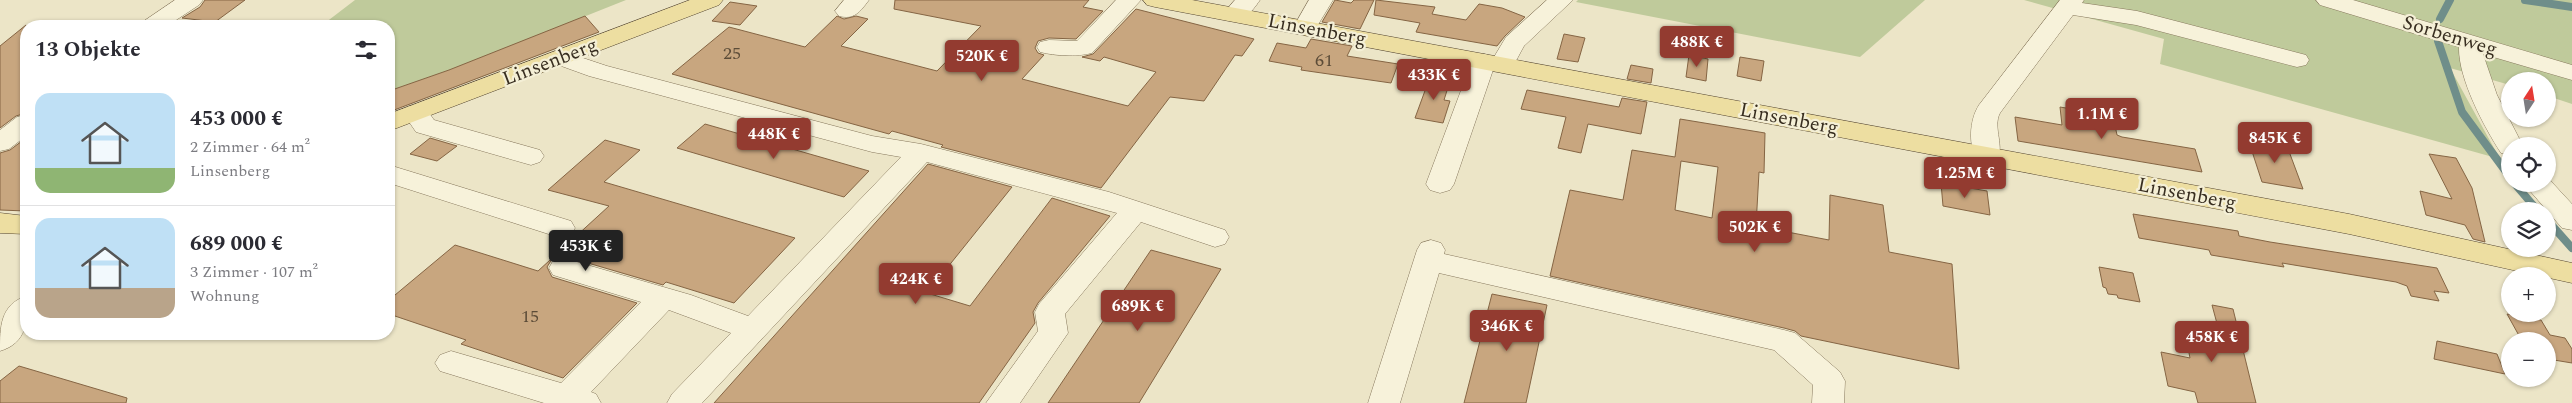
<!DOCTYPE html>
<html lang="de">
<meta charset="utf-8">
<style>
body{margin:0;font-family:Spectral,serif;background:#f2f2f3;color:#2b2b33;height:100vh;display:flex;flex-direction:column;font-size:19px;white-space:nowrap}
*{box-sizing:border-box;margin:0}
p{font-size:16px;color:#7c7c81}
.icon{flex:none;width:28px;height:28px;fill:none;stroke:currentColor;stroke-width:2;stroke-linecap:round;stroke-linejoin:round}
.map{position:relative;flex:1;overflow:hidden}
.panel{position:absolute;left:20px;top:20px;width:375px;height:320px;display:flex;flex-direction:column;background:#fff;border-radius:20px;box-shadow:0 1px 4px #0004}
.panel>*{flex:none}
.needle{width:32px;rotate:12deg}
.buttons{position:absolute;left:2501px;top:72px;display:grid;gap:10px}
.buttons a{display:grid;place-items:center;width:55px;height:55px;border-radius:50%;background:#fff;box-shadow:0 1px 4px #0004;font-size:25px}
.price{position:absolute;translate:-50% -42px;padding:0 11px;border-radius:5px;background:#933b30;color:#fff;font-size:16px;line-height:32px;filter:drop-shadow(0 1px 2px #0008)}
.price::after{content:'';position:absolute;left:50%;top:30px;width:15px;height:11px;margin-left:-8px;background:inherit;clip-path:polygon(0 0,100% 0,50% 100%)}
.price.selected{background:#222;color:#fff}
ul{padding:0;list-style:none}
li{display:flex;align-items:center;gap:15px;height:125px;padding:0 15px}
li+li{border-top:1px solid #e1e1e2}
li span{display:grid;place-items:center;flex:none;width:140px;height:100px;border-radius:15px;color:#555}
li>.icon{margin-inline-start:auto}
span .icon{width:60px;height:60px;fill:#fffc;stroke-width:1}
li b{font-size:21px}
h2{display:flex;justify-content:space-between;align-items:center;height:60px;padding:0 15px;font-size:21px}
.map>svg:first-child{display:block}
.green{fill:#bfca9b}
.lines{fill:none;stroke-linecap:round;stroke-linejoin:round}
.stream{stroke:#6f8e8a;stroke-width:8}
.building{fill:#c8a67f;stroke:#856544;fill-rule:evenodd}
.minor-casing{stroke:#87785d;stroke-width:1}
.major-casing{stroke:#554631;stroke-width:1}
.minor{fill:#f7f2da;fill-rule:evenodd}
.major{fill:#eddea1;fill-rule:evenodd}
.labels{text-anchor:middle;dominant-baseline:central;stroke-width:4.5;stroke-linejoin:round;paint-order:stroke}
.number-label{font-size:18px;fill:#5c4c38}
.street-label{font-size:20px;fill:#382e20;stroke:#f4efd6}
</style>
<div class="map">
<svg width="2572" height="403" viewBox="0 0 2572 403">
<rect width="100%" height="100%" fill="#ece5c7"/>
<!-- green -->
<g class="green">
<path d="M355 0H626L453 69 389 91V26H321Z"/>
<path d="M1578 0H1925L1860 57 1576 2Z"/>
<path d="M2024 0H2572V104L2548 96V81H2510V85L2450 68 2500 159 2160 64 2164 39Z"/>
</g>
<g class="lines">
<!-- stream -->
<g class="stream">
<path d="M2525 0 2572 7"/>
<path d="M2440 19 2450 0"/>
<path d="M2438 41 2462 112 2510 177"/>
<path d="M2515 184 2538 211"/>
<path d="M2548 221 2572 248"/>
</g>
</g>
<!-- building -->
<g class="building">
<path d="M205 0H245L215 22 182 18 200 7Z"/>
<path d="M895 0H1089L1083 7 1103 11 1076 39 1049 38 1038 41 1035 48 1038 53 1044 55 1022 79 1128 106 1156 72 1104 57 1100 61 1082 57 1093 54 1136 9 1254 39 1242 56 1235 55 1204 101 1170 97 1101 188 941 147 943 145 892 131 889 134 672 74 729 27 805 47 837 16 844 19 856 16 868 19 841 46 937 71 981 26 894 9Z"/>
<path d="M1335 0 1351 3 1354 0H1374L1360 29 1322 22Z"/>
<path d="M1376 0 1435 7 1432 14 1466 20 1479 4 1502 8 1525 17 1505 36 1497 46 1416 32 1420 23 1374 15Z"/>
<path d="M730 2 757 6 740 25 712 21Z"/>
<path d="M585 16 599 32 389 112V91L449 70Z"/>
<path d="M26 25V113L16 116 0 128V46Z"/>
<path d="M1564 34 1585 38 1578 62 1557 59Z"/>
<path d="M1311 39 1352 46 1347 56 1398 64 1391 83 1301 70 1302 67 1269 61 1277 43 1306 48Z"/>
<path d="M1689 55 1708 59 1706 81 1686 77Z"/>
<path d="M1740 57 1764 61 1761 81 1737 76Z"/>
<path d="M1631 65 1653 69 1651 83 1627 79Z"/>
<path d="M1430 77 1450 81 1444 100 1450 101 1443 123 1415 118Z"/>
<path d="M1527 90 1619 107 1622 98 1647 102 1641 134 1588 124 1581 153 1558 148 1566 117 1521 109Z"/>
<path d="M2060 107 2113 116 2117 135 2122 137 2195 149 2202 172 2018 141 2015 117 2062 125Z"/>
<path d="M1680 119 1765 133 1764 173 1759 172 1756 226 1829 240 1830 195 1883 205 1889 252 1952 264 1959 369 1801 336 1795 331 1784 328 1550 276 1570 190 1623 200 1632 150 1675 157ZM1681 161 1718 167 1712 218 1675 210Z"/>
<path d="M705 124 869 171 844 197 677 148Z"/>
<path d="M26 138V211L0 210V153L10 150Z"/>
<path d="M430 138 457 146 437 161 410 154Z"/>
<path d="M2248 139 2287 146 2303 189 2262 182Z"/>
<path d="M605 140 640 150 604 182 795 238 734 303 666 282 663 285 564 256 552 259 547 267 552 277 637 303 563 378 461 344 466 340 389 314V300L455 245 538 271 609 206 548 190Z"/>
<path d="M2429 154 2456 158 2472 188 2485 242 2473 239 2465 225 2426 215 2420 191 2452 199Z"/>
<path d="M928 164 1012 187 927 293 970 306 1052 198 1110 216 1038 303 1033 312 1035 323 979 403H714Z"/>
<path d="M1941 183 1987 191 1990 215 1943 206Z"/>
<path d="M2133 214 2238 231 2239 236 2270 242 2437 268 2449 293 2434 291 2439 301 2411 296 2407 286 2396 282 2282 263 2284 267 2211 255 2209 250 2139 238Z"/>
<path d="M1151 250 1221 269 1139 403H1048Z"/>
<path d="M2099 267 2133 273 2140 302 2118 298 2117 295 2108 294 2106 288 2103 287Z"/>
<path d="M1492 294 1547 305 1526 403H1464Z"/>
<path d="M2212 305 2233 309 2256 403H2198L2195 392 2168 386 2161 352 2190 358 2183 323 2219 331Z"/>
<path d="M2507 314 2541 320 2550 335 2565 338 2572 349V363L2548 359V341H2522Z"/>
<path d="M2437 341 2497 354 2505 374 2434 359Z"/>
<path d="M19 366 127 398 126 403H0V381Z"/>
</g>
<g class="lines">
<defs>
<g id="minor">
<path d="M175 0H203L199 5 167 26H140L144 21Z"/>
<path d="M844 0H869C860 12 854 20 839 16L835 11Z"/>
<path d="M1116 0H1141L1092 53C1076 57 1056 56 1040 52L1037 47 1040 42 1049 40 1077 41Z"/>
<path d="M1235 0H1260C1251 13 1242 24 1226 20L1222 15Z"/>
<path d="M1309 0H1333L1313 33 1305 35 1297 33 1293 28Z"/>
<path d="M1547 0H1573L1524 46 1511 70 1502 72 1493 70 1454 184 1450 190 1440 193 1430 190 1426 184 1472 61 1475 56 1484 54 1494 57 1506 37Z"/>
<path d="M2060 0H2084L2082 3 2137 11 2306 55 2309 60 2306 65 2297 67 2136 25 2073 15 2000 113C1992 128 2006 147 1996 162L1987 165 1978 162C1968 147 1969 120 1979 105Z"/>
<path d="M2316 0H2353L2572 65V80L2483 54 2497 95 2523 146H2510V155L2501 153C2484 127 2458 78 2459 47L2320 5Z"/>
<path d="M562 51 607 66 872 136 921 144 1109 192 1225 230 1229 237 1225 244 1215 247 1141 222 1065 314 1068 333 1020 403H986L1038 331 1035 312 1039 304 1117 213 927 162 702 403H667L672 394 731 333 669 310 591 392 596 394 601 403H544L440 371 435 363 440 355 451 351 561 383 641 302 553 275 549 268 553 261 563 258 691 295 748 316 901 157 872 152 589 76 553 63 550 58 553 53Z"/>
<path d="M416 105 425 107 434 120 540 150 544 156 540 162 531 165 416 132 403 113 407 107Z"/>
<path d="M26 115V136L9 149 0 151V130L17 117Z"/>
<path d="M389 165 571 221 575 228 571 235 561 238 389 183Z"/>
<path d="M2548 178 2572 204V230L2562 228 2524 184H2548Z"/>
<path d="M1431 240 1441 243 1445 250 1444 254 1784 330 1795 333 1840 372 1845 381 1844 403H1812L1813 385 1774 350 1439 273 1400 403H1368L1417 250 1421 243Z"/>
<path d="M26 296C28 321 27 343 0 351 0 327 0 305 26 296Z"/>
</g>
<g id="major">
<path d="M690 0H723L719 5 389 131V114Z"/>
<path d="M1143 0H1192L2349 214 2572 263V283L2349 234 1155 7 1147 5Z"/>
<path d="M0 213 26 216V234L0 233Z"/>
</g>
</defs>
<!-- minor casing -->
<use href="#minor" class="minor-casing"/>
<!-- major casing -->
<use href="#major" class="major-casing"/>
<!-- minor -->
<use href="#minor" class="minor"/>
<!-- major -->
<use href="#major" class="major"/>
</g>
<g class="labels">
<!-- number labels -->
<g class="number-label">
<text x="732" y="53">25</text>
<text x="1324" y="60">61</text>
<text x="530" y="316">15</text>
</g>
<!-- street labels -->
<g class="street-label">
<text transform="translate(1317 30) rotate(11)">Linsenberg</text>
<text transform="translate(2450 36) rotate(17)">Sorbenweg</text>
<text transform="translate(550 62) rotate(-21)">Linsenberg</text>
<text transform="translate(1789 119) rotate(11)">Linsenberg</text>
<text transform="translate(2187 194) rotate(11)">Linsenberg</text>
</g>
</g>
</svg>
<div class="buttons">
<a><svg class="needle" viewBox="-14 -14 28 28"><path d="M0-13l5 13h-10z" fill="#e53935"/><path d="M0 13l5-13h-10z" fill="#7c7c81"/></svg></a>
<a><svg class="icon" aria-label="locate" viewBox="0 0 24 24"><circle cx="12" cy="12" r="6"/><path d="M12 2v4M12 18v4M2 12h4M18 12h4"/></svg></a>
<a><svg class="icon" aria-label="layers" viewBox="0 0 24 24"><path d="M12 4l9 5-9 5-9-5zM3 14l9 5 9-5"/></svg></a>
<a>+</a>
<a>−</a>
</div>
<b class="price" style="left:1697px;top:68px">488K €</b>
<b class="price" style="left:982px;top:82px">520K €</b>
<b class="price" style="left:1434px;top:101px">433K €</b>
<b class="price" style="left:2102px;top:140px">1.1M €</b>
<b class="price" style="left:774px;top:160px">448K €</b>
<b class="price" style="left:2275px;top:164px">845K €</b>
<b class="price" style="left:1965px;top:199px">1.25M €</b>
<b class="price" style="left:1755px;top:253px">502K €</b>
<b class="price selected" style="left:586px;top:272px">453K €</b>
<b class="price" style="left:916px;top:305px">424K €</b>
<b class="price" style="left:1138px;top:332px">689K €</b>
<b class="price" style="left:1507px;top:352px">346K €</b>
<b class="price" style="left:2212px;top:363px">458K €</b>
<section class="panel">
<h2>13 Objekte<svg class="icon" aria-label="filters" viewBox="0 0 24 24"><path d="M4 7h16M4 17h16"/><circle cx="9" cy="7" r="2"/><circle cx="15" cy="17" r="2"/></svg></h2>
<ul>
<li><span style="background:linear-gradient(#bfe0f5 75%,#8fb573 0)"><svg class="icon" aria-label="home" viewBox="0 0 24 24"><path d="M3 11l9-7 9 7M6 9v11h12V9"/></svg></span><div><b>453 000 €</b><p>2 Zimmer · 64 m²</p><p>Linsenberg</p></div></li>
<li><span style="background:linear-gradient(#bfe0f5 70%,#b9a48a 0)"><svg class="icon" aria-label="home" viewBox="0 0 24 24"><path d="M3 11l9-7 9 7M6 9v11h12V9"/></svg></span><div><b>689 000 €</b><p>3 Zimmer · 107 m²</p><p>Wohnung</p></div></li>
</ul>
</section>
</div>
